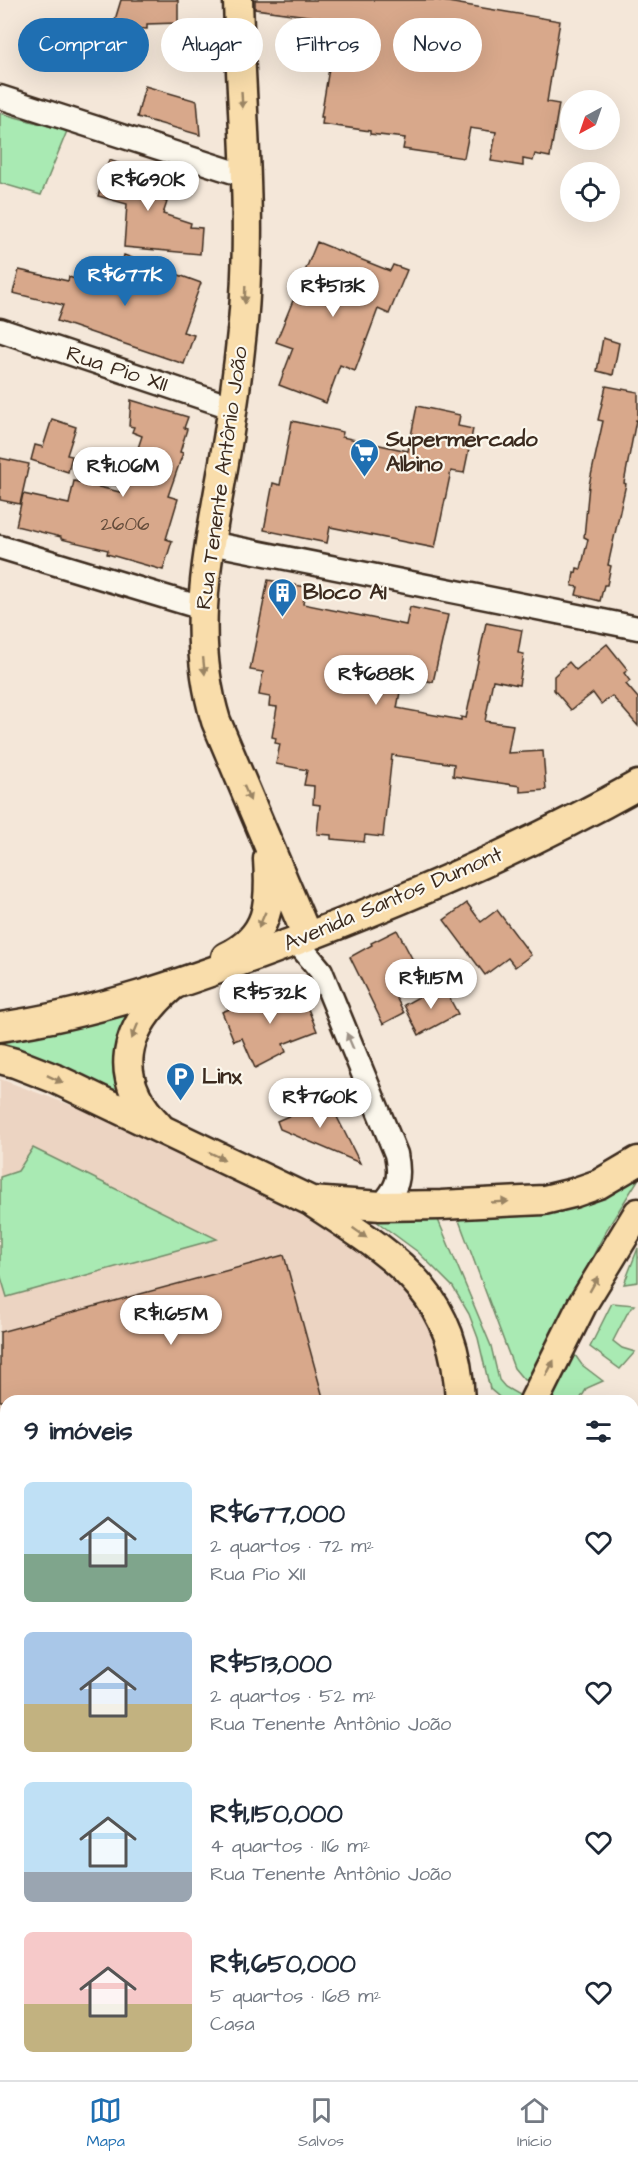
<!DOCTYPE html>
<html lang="pt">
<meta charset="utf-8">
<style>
body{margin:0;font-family:"Architects Daughter",sans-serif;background:#f2f2f3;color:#1f2937;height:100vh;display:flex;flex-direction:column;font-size:22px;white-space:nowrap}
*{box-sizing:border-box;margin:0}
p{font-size:20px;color:#747a83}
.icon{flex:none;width:33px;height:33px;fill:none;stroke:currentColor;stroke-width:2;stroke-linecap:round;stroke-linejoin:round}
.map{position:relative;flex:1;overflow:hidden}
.side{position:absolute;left:0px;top:1395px;width:639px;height:686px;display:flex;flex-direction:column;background:#fff;border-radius:18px 18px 0 0;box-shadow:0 6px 24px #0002}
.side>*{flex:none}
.top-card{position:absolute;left:18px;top:18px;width:603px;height:54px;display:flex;gap:12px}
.needle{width:39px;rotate:220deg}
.tools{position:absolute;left:560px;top:90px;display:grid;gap:12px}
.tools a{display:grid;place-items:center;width:60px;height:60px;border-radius:50%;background:#fff;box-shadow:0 6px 24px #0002;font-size:30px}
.price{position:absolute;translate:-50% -51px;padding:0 14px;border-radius:21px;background:#fff;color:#222;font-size:20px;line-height:39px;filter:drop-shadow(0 2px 3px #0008)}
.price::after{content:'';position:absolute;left:50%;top:36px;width:18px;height:14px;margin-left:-9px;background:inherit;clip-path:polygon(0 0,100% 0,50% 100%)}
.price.selected{background:#1f6fb2;color:#fff}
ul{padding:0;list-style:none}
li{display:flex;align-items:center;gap:18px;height:150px;padding:0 24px}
li span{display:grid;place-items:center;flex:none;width:168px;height:120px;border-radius:9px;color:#555}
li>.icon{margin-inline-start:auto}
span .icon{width:72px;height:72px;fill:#fffc;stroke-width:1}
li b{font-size:26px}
h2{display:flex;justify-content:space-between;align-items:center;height:72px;padding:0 24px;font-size:26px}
.pill{padding:0 21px;border-radius:27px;background:#fff;box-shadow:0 6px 24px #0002;font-size:21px;line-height:54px}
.pill.selected{background:#1f6fb2;color:#fff}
.tabs{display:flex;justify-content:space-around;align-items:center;height:84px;border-top:2px solid #e0e1e3;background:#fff;font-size:16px;color:#747a83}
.tabs a{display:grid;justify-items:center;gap:3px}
.tabs .selected{color:#1f6fb2}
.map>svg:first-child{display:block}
.built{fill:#ecd4c2}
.green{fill:#a9eab3;stroke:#728a68;stroke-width:1.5}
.building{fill:#d8a88b;stroke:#3b2a1e;stroke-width:1.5}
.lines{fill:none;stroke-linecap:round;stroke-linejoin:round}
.minor-casing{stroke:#3b2a1e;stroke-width:27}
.major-casing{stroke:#3b2a1e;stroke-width:33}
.minor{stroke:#fbf7ec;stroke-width:22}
.major{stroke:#f9ddab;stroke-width:28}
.oneway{fill:#9a8464}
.oneway2{fill:#9b9085}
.labels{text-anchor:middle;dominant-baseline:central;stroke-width:4.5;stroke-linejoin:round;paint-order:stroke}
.number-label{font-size:20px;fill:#624a39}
.street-label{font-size:22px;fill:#3b2a1e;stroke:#fbf7ec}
.poi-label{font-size:22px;font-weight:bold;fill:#3b2a1e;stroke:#fbf7ec;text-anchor:start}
</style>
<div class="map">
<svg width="638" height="2080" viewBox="0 0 638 2080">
<rect width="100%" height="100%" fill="#f4e7d9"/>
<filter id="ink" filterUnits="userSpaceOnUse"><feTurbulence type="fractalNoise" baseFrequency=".0167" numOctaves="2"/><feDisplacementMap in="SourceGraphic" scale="12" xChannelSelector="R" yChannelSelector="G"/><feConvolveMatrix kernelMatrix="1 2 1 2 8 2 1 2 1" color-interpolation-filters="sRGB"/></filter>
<g filter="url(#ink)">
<!-- built -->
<g class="built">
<path d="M0 1079 84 1110 353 1235 418 1296 456 1396 455 1401H6V1793L0 1795Z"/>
<path d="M633 1723 638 1728V1943L633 1948Z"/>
</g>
<!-- green -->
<g class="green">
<path d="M0 113 67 131 41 195 0 183Z"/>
<path d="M139 1009 129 1102 0 1046V1042L103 1020Z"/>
<path d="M33 1148 217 1239 7 1297 0 1274V1177L18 1171Z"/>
<path d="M638 1168V1180L607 1229 528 1380H524L514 1368 457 1215Z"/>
<path d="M436 1215 491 1346 499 1380 505 1387 521 1396 519 1401H504L490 1389 478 1338 469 1314 453 1287 418 1252 372 1218Z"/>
<path d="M638 1248V1282L624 1284Z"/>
<path d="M612 1303 635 1305 628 1312 613 1341 622 1348 635 1352 620 1369 590 1347Z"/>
<path d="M570 1348 582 1365 603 1381 587 1388 579 1401H544Z"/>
<path d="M6 1695V1794L0 1797V1696Z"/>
<path d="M378 2074H467V2080H364Z"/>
</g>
<!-- building -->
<g class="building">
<path d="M121 0H178V23L147 24V29L130 28 131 26 114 23Z"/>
<path d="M255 0H436L560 21 547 102 559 104 550 157 535 154 533 161 523 159V166L491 161 496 132 470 128 464 158 403 149 405 138 370 134V131L322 124 323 117H321L337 20 255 9Z"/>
<path d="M145 86 197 101 200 135 137 117Z"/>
<path d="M109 160 161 178 158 186 163 187 159 199 167 202 163 214 191 223 190 227 202 228 200 254 124 247 127 204 98 196Z"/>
<path d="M317 242 390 271 393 265 407 270 389 314 378 309 355 371 340 365 326 403 279 385 293 348 276 342Z"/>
<path d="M124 255 201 283 183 332 194 335 184 364 57 321 63 305 13 293 19 270 68 281 69 277 114 292Z"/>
<path d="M603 338 619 343 613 375 597 371Z"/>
<path d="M606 386 638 392V421L636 420 624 483 626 484 608 565 611 566 607 585H604L600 601 576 595 578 587 572 586 574 572 576 573 577 568 581 569 588 539 584 537 589 485 603 421 598 420Z"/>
<path d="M131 400 188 417 184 428 187 429 180 452 183 453 168 496 178 499 166 539 172 541 163 570 107 554 108 550 61 539V537L16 526 23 494 69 504 74 481 120 492 122 483 126 484 142 436 132 432 134 427 129 426Z"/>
<path d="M417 406 460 415 458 426 473 429 464 473 451 471 435 548 330 527 327 543 264 530 273 483 280 485 292 421 343 432 342 437 408 451Z"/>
<path d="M52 419 76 427 67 455 72 456 68 472 31 460 35 445 43 447Z"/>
<path d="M0 458 29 464 20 504 0 500Z"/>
<path d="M268 580 306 587 303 604 406 625 410 607 448 615 433 682 403 676 397 708 461 720V717L466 718 486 623 522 630 518 653 524 654 519 685 493 680 485 721 513 725 508 753 543 751 546 790 520 792V786L453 776 454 764 392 755 383 837 365 835 364 842 331 839V835L317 834 320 805 313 804 314 786 304 785 307 770 276 764 280 744 275 743 276 738 272 737 277 707 269 706 270 697 259 695 263 672 250 670Z"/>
<path d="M607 644 628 670 624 673 630 681 626 684 638 698V726L612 696 601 704 593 693 571 710 554 690V676L569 662 576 670Z"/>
<path d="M467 903 481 922 497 910 531 955 515 967 508 958 485 975 444 920Z"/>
<path d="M397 930 416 966 388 981 404 1013 383 1024 350 957 372 945 371 943Z"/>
<path d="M442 984 458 1014 419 1035 404 1005Z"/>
<path d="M300 989 317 1031 283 1044 286 1052 255 1068 242 1038 234 1041 222 1012 264 995 267 1001Z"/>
<path d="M328 1099 360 1163 280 1129 277 1121Z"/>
<path d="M284 1255 324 1401H0V1332Z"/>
</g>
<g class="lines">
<defs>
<g id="minor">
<path d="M0 97 246 176"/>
<path d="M0 330 234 408"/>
<path d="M210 543 638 628"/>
<path d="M0 547 202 608"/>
<path d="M296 941 321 971 396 1154C401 1179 398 1187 381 1206"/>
<path d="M0 1818 6 1815"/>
<path d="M633 1985 638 1979"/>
<path d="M633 2048 638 2043"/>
<path d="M503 2074 507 2080"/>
<path d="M551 2080 555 2074"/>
<path d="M583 2080 602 2074"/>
</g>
<g id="major">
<path d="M238 0C241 107 253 215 243 322 238 373 231 424 222 474 207 559 190 636 216 721L307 936"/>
<path d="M226 957C270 936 271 903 268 859"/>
<path d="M0 1027C98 1013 182 983 274 949 399 903 522 850 638 785"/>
<path d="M0 1059 15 1063 56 1079 311 1201 381 1206 441 1205 544 1200 573 1193 599 1184 638 1161"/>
<path d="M158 1125C111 1077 123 1029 171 987"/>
<path d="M315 1204C397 1258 456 1293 460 1401"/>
<path d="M534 1401 582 1305 638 1213"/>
<path d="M294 2074 295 2080"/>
<path d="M345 2074 346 2080"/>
<path d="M478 2074V2080"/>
</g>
</defs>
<!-- minor casing -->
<use href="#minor" class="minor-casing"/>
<!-- major casing -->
<use href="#major" class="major-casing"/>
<!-- minor -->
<use href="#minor" class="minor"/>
<!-- major -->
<use href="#major" class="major"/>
</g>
<!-- one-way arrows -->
<defs><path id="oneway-solid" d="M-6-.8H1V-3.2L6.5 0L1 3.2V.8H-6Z" transform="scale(1.5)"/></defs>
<g class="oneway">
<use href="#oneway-solid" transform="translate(242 100) rotate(87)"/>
<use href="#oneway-solid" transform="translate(245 295) rotate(92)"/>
<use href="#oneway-solid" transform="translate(204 666) rotate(84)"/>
<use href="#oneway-solid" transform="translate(247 793) rotate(67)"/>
<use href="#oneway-solid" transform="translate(262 920) rotate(113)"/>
<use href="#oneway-solid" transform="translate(135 1031) rotate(112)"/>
<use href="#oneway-solid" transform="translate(55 1079) rotate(25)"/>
<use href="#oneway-solid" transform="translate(217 1156) rotate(26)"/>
<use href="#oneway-solid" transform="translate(500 1202) rotate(-3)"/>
<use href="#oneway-solid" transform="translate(360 1233) rotate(35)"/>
<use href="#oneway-solid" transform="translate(594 1284) rotate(-60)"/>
<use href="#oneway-solid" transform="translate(550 1368) rotate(-63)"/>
</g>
<use class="oneway2" href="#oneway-solid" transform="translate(350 1041) rotate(-113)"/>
</g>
<!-- icons -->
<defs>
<symbol id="supermarket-pin" viewBox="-11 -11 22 30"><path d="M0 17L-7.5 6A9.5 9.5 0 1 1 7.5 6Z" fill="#1f6fb2" stroke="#fbf7ec"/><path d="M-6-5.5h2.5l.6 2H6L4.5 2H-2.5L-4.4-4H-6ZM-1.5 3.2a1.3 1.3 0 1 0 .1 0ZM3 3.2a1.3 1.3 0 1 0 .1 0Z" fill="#fff"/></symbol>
<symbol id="building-pin" viewBox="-11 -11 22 30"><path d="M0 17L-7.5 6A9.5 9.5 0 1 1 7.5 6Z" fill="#1f6fb2" stroke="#fbf7ec"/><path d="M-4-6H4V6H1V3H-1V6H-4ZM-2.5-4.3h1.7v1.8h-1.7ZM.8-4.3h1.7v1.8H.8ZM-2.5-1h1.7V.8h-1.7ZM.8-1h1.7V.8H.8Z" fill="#fff"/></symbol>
<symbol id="parking-pin" viewBox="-11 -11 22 30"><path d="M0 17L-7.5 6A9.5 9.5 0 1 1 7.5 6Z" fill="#1f6fb2" stroke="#fbf7ec"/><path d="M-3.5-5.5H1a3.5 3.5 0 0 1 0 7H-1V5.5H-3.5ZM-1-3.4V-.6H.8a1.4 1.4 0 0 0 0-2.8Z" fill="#fff"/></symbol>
</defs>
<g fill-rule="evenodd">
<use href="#supermarket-pin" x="348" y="436" width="33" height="45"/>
<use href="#building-pin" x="266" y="576" width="33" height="45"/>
<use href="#parking-pin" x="164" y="1060" width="33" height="45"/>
</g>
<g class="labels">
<!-- number labels -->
<g class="number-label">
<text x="125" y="524">2606</text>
</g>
<!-- street labels -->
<g class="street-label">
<text transform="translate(117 369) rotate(18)">Rua Pio XII</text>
<text transform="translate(222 478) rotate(-82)">Rua Tenente Antônio João</text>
<text transform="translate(393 899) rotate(-23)">Avenida Santos Dumont</text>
</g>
<!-- poi labels -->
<g class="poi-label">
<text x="386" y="439">Supermercado<tspan x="386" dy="25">Albino</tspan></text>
<text x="303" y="592">Bloco A1</text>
<text x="202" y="1076">Linx</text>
</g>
</g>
</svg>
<div class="tools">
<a><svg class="needle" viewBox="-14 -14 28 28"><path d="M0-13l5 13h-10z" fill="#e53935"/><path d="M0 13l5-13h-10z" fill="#747a83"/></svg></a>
<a><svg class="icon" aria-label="locate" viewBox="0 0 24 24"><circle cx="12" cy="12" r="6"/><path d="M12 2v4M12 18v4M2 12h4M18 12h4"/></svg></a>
</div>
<b class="price" style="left:148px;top:212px">R$690K</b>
<b class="price selected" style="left:125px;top:307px">R$677K</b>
<b class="price" style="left:333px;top:318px">R$513K</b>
<b class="price" style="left:123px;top:498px">R$1.06M</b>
<b class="price" style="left:376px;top:706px">R$688K</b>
<b class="price" style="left:431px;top:1010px">R$1.15M</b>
<b class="price" style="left:270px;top:1025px">R$532K</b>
<b class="price" style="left:320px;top:1129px">R$760K</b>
<b class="price" style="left:171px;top:1346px">R$1.65M</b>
<div class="top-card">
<a class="pill selected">Comprar</a>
<a class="pill">Alugar</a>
<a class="pill">Filtros</a>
<a class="pill">Novo</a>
</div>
<section class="side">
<h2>9 imóveis<svg class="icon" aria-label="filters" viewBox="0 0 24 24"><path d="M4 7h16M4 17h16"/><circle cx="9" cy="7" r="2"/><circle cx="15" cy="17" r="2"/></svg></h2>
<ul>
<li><span style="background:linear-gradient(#bfe0f5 60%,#7fa58c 0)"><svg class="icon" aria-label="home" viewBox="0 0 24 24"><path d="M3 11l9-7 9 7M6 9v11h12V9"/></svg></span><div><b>R$677,000</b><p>2 quartos · 72 m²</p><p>Rua Pio XII</p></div><svg class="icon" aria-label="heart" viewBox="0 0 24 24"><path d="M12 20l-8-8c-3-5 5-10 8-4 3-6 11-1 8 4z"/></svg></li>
<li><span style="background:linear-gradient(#a9c7e8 60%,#c2b280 0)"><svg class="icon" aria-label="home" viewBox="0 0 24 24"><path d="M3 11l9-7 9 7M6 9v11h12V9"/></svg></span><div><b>R$513,000</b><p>2 quartos · 52 m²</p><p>Rua Tenente Antônio João</p></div><svg class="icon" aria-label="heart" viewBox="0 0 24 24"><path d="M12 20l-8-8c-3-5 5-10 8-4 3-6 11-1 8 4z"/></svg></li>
<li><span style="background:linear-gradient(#bfe0f5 75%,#9aa5b1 0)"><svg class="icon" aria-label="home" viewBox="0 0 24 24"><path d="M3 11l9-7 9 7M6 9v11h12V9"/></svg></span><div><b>R$1,150,000</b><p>4 quartos · 116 m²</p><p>Rua Tenente Antônio João</p></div><svg class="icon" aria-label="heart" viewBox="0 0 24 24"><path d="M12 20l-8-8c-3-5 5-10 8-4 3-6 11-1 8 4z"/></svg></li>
<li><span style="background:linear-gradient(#f6c9c9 60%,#c2b280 0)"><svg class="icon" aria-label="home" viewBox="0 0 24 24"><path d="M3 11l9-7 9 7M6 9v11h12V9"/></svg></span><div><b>R$1,650,000</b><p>5 quartos · 168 m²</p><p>Casa</p></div><svg class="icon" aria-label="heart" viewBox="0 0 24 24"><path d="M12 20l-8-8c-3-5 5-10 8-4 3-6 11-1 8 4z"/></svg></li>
</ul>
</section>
</div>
<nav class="tabs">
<a class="selected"><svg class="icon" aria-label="map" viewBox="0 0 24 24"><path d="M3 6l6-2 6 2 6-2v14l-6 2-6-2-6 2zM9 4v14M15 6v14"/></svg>Mapa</a>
<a><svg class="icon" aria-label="saved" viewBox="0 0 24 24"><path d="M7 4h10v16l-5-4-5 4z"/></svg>Salvos</a>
<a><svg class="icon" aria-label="home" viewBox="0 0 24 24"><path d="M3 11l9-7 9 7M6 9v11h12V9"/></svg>Início</a>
</nav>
